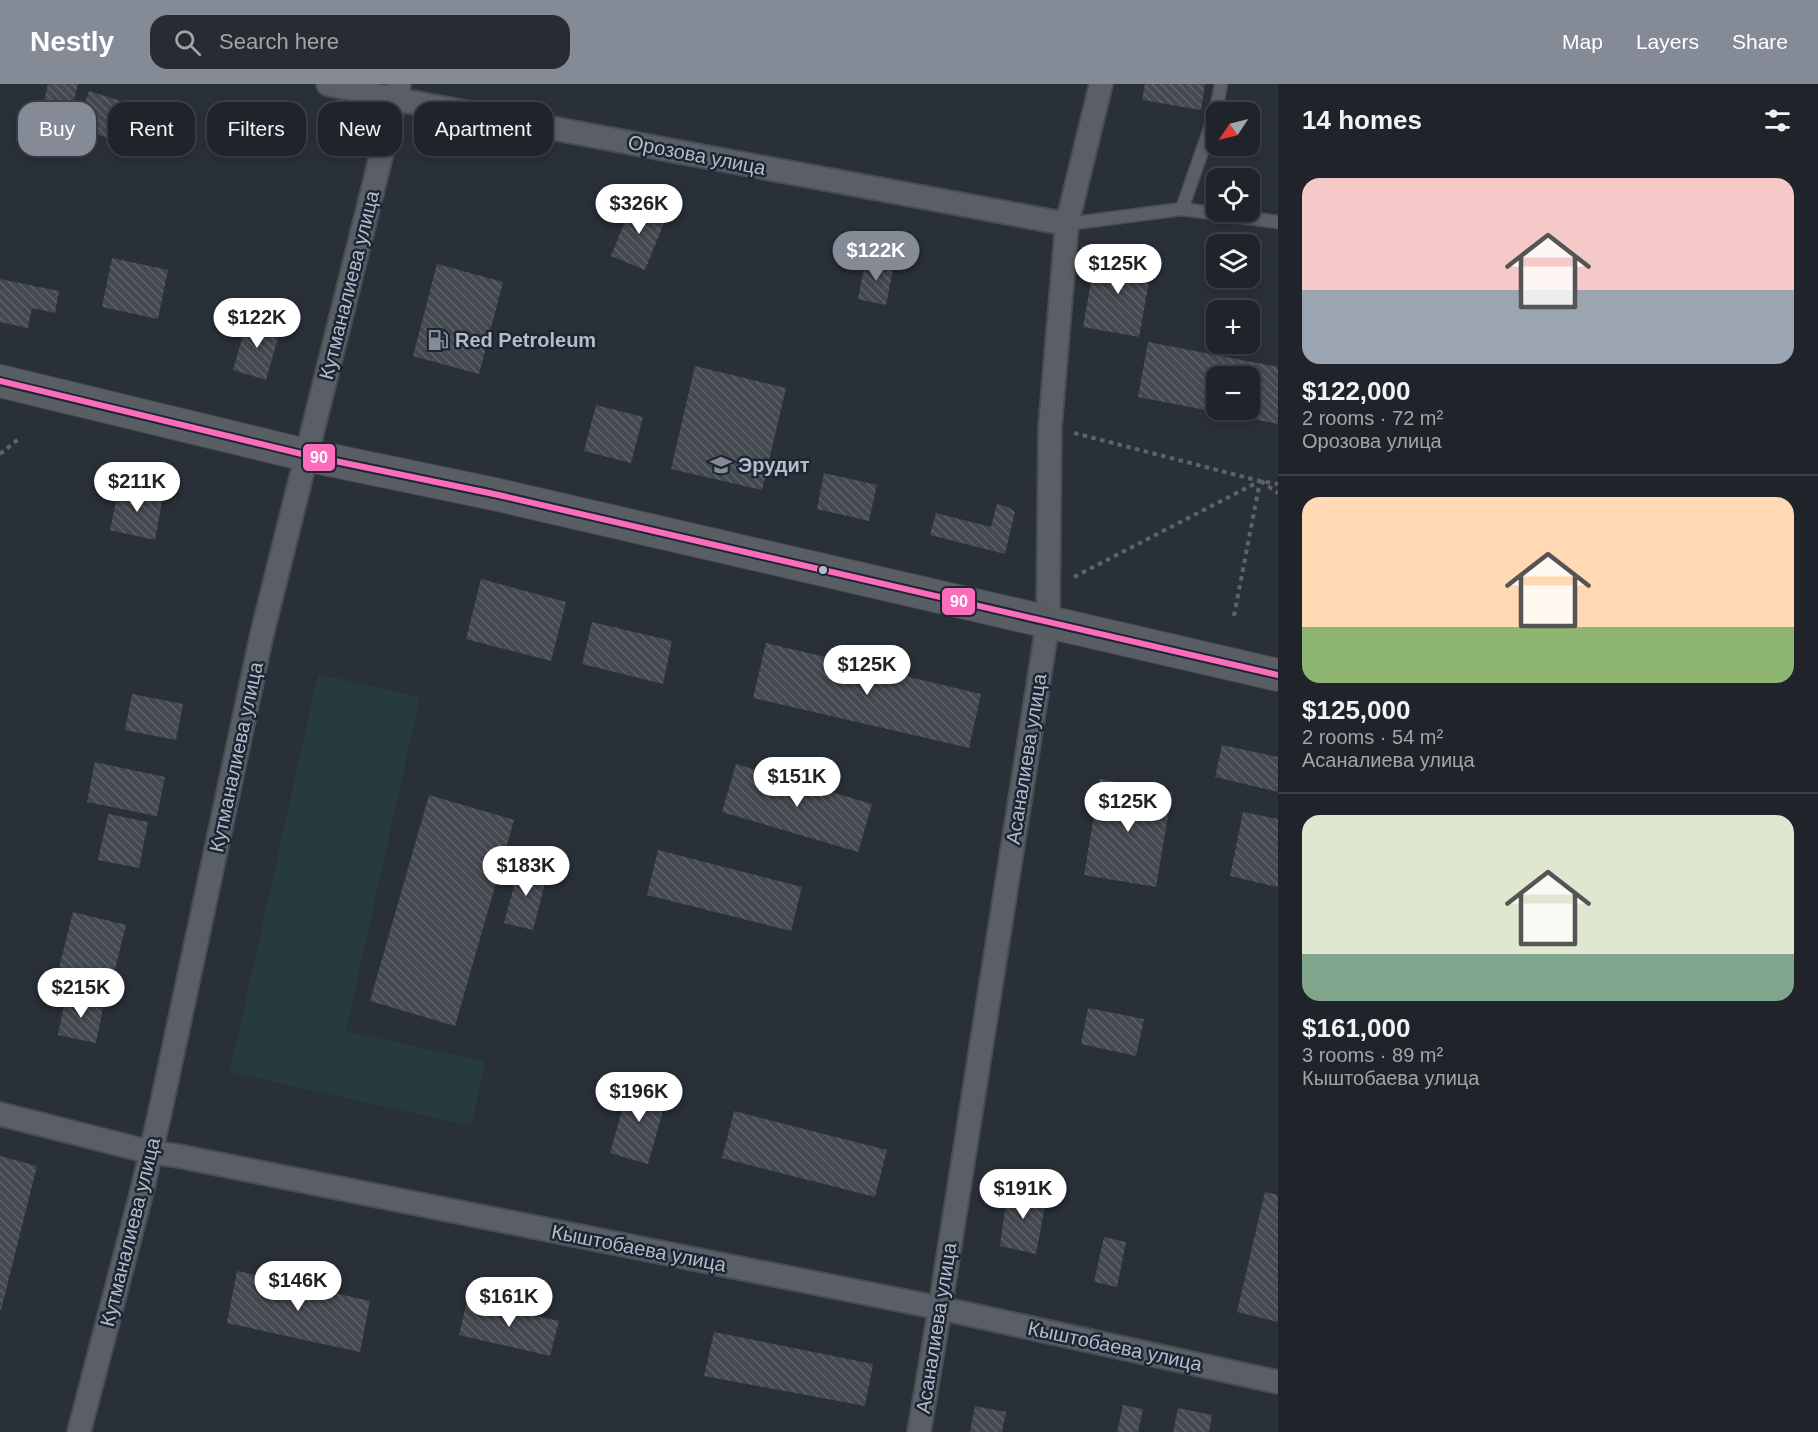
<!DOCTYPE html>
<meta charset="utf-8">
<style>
body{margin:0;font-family:Helvetica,sans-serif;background:#282c32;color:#f1f3f6;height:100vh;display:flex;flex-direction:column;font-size:22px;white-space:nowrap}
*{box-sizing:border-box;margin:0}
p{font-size:20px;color:#a2a4a8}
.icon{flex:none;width:33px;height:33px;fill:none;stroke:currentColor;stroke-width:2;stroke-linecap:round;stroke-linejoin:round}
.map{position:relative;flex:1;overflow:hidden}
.side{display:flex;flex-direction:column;background:#20242a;width:540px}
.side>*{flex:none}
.banner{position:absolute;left:18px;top:18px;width:570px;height:54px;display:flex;gap:12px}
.needle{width:39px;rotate:235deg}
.buttons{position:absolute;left:1206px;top:18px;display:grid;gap:12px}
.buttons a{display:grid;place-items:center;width:54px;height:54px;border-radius:12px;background:#20242a;box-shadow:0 3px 9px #0003,0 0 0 2px #3d4147;font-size:30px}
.price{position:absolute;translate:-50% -51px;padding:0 14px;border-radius:21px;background:#fff;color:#222;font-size:20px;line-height:39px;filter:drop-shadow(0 2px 3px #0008)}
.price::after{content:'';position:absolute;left:50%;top:36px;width:18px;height:14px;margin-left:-9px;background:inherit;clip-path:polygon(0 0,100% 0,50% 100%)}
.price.selected{background:#848b96;color:#fff}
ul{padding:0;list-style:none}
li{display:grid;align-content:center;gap:12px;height:318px;padding:0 24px}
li+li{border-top:2px solid #3d4147}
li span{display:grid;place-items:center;height:186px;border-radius:18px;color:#555}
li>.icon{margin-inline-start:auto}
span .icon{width:108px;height:108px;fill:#fffc;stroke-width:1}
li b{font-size:26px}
h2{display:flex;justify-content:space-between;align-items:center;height:72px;padding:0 24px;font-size:26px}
.pill{padding:0 21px;border-radius:18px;background:#20242a;box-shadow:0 3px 9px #0003,0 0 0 2px #3d4147;font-size:21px;line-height:54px}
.pill.selected{background:#848b96;color:#fff}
header{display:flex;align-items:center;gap:36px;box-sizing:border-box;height:84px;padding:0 30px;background:#848b96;color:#fff}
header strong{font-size:28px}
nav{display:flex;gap:33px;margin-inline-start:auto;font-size:21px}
.search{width:420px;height:54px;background:#282c32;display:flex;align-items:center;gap:15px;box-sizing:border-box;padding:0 21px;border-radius:18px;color:#a2a4a8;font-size:22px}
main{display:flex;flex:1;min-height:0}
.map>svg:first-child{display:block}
.garden{fill:#273a3e}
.building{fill:url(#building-back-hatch);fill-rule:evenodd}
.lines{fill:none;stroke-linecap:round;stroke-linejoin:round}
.lane-casing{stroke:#484c53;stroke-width:15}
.street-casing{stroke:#484c53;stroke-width:26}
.secondary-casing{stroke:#484c53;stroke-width:34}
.path{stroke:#5d636a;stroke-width:4;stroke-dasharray:4.5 4.5;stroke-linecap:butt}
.lane{stroke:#5a5e66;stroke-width:12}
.street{stroke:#5a5e66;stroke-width:22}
.secondary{stroke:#595d64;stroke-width:32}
.bus-1-casing{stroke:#1d2633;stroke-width:10}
.bus-1{stroke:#fb6dba;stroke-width:6}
.bus-dot{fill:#b4bcc9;stroke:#1d2633;stroke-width:2}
.labels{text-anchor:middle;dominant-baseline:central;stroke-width:5;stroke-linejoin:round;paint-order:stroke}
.street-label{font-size:20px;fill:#b4bcc9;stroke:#1d2633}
.poi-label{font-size:20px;font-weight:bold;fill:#b4bcc9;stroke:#1d2633;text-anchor:start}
.line-badge{stroke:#1d2633;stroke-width:2}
.badge-label{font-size:16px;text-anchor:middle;font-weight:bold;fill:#fff}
</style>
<header>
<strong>Nestly</strong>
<div class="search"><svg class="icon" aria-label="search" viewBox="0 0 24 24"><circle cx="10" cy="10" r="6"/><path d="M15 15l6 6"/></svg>Search here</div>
<nav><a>Map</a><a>Layers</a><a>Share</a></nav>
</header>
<main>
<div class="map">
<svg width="1278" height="1348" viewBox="0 0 1278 1348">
<defs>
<pattern id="building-back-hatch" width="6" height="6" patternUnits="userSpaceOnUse" patternTransform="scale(1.5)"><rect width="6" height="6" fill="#444950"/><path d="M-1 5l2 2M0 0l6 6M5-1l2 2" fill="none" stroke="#5d6168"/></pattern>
</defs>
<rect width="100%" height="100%" fill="#2a3038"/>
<!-- garden -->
<path class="garden" d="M318 590 420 613 346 947 486 978 471 1042 230 988Z"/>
<!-- building -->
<g class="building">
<path d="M48 0H78L63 62 35 55Z"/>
<path d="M1145 0H1205L1201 26 1142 16Z"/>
<path d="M89 7 127 19 115 56 77 44Z"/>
<path d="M633 117 667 131 645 186 611 172Z"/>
<path d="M1096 170 1152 180 1139 253 1083 243Z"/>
<path d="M112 174 168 186 158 235 102 223Z"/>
<path d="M866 174 894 180 886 221 858 215Z"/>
<path d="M437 180 503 198 479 290 413 272Z"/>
<path d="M0 195 59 207 55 229 32 224 28 244 0 238Z"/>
<path d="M248 234 281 243 266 296 233 286Z"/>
<path d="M1148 258 1278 283V340L1138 313ZM1216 292H1250V326H1216Z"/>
<path d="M695 282 786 304 762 406 671 385Z"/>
<path d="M596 321 643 333 631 379 584 367Z"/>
<path d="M824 389 877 401 869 437 817 425Z"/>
<path d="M119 402 163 412 155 456 110 446Z"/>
<path d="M997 420 1008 423 1015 428 1005 470 930 451 936 429 991 443Z"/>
<path d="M481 495 566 518 551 577 466 555Z"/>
<path d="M592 538 672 557 663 600 582 580Z"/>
<path d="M766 559 981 610 969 664 753 614Z"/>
<path d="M132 610 183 620 176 656 125 646Z"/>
<path d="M1222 661 1278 673V708L1215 693Z"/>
<path d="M95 678 165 693 157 732 87 718Z"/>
<path d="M736 680 872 720 858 768 722 728Z"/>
<path d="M1100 695 1172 708 1156 803 1084 791Z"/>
<path d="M429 711 514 736 455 942 370 917Z"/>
<path d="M1243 728 1278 735V803L1230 792Z"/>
<path d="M108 730 148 738 139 784 98 776Z"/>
<path d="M658 766 802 803 791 847 647 811Z"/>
<path d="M520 780 548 787 533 846 504 839Z"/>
<path d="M73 828 126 841 109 909 56 896Z"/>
<path d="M66 912 104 919 96 959 58 951Z"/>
<path d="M1088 924 1144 935 1136 972 1081 960Z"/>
<path d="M630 998 668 1009 648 1080 610 1069Z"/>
<path d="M734 1027 887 1066 875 1113 722 1074Z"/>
<path d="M0 1072 37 1082 1 1226H0Z"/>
<path d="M1008 1104 1047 1111 1036 1170 1000 1162Z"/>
<path d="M1265 1108 1278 1111V1238L1237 1228Z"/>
<path d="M1104 1153 1126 1158 1117 1203 1094 1198Z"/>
<path d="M237 1187 370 1217 360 1268 227 1239Z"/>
<path d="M467 1217 559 1237 550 1272 459 1251Z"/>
<path d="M714 1248 873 1280 865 1322 704 1292Z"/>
<path d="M1123 1321 1143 1325 1138 1348H1117Z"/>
<path d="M975 1322 1006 1328 1002 1348H970Z"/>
<path d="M1178 1324 1212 1331 1209 1348H1173Z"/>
</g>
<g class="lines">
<defs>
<g id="lane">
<path d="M1182 125 1216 27 1221 0"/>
<path d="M1067 140 1182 125 1278 138"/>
</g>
<g id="street">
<path d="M328 0 395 15 1067 140"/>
<path d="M0 1030 150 1068 178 1072 940 1224 1278 1298"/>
<path d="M79 1348 143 1103 162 1019 262 550 399 0"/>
<path d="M919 1348 940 1224 1048 538 1050 343 1067 140 1101 0"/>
</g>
<path id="secondary" d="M0 297 306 371 494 410 1278 591"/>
</defs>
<!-- lane casing -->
<use href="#lane" class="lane-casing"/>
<!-- street casing -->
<use href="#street" class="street-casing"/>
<!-- secondary casing -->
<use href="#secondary" class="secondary-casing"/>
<!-- path -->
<g class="path">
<path d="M1074 349 1260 397 1278 400"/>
<path d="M0 370 21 353"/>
<path d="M1261 397 1278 409"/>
<path d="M1074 493 1260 397"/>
<path d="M1234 532 1260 397"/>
</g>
<!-- lane -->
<use href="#lane" class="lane"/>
<!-- street -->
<use href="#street" class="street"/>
<!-- secondary -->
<use href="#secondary" class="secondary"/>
<defs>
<path id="bus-1" d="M0 297 306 371 494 410 1278 591"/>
</defs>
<!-- bus-1 casing -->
<use href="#bus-1" class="bus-1-casing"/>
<!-- bus-1 -->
<use href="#bus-1" class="bus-1"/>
</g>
<!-- icons -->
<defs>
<symbol id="fuel-bare" viewBox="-9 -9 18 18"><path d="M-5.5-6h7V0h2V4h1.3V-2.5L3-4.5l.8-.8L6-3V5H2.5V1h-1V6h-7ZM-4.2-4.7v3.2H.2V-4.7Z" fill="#848b96" stroke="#1d2633" stroke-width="2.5" paint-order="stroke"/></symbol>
<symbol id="school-bare" viewBox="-9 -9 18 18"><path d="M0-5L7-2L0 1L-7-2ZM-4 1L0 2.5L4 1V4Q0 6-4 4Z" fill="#848b96" stroke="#1d2633" stroke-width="2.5" paint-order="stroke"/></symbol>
</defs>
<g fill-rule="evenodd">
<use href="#fuel-bare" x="423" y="241" width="30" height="30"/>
<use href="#school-bare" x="706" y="366" width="30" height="30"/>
</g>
<!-- markers -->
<circle class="bus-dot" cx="823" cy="486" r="5"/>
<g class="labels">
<!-- street labels -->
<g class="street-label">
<text transform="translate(697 71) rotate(11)">Орозова улица</text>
<text transform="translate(349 201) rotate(-76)">Кутманалиева улица</text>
<text transform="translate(236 673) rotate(-78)">Кутманалиева улица</text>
<text transform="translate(1026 675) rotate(-81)">Асаналиева улица</text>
<text transform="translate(130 1148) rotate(-76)">Кутманалиева улица</text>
<text transform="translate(639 1164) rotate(11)">Кыштобаева улица</text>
<text transform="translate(936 1244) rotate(-81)">Асаналиева улица</text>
<text transform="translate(1115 1262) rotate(12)">Кыштобаева улица</text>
</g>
<!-- poi labels -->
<g class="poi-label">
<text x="455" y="256">Red Petroleum</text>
<text x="738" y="381">Эрудит</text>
</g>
</g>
<g class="line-badge">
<rect x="302" y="359" width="34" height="29" rx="6" fill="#fb6dba"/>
<rect x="941" y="503" width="35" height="29" rx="6" fill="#fb6dba"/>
</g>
<g class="badge-label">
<text x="319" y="379">90</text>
<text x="959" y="523">90</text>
</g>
</svg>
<div class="buttons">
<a><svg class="needle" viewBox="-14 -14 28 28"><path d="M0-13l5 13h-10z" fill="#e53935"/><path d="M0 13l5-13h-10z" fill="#a2a4a8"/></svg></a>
<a><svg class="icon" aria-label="locate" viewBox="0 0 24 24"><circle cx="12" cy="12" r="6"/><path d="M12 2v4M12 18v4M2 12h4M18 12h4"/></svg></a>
<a><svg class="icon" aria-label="layers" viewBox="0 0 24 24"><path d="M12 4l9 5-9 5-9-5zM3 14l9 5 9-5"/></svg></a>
<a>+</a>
<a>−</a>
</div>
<b class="price" style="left:639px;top:151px">$326K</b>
<b class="price selected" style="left:876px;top:198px">$122K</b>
<b class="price" style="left:1118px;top:211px">$125K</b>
<b class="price" style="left:257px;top:265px">$122K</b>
<b class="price" style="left:137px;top:429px">$211K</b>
<b class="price" style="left:867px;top:612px">$125K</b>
<b class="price" style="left:797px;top:724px">$151K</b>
<b class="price" style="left:1128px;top:749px">$125K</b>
<b class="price" style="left:526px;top:813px">$183K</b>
<b class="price" style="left:81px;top:935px">$215K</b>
<b class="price" style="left:639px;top:1039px">$196K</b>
<b class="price" style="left:1023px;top:1136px">$191K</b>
<b class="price" style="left:298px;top:1228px">$146K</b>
<b class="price" style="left:509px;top:1244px">$161K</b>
<div class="banner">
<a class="pill selected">Buy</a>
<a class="pill">Rent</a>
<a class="pill">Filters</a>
<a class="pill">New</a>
<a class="pill">Apartment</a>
</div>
</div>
<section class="side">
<h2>14 homes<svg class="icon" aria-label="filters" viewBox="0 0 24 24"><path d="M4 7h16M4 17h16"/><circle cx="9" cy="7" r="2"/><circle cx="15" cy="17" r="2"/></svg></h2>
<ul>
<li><span style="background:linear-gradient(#f6c9c9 60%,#9aa5b1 0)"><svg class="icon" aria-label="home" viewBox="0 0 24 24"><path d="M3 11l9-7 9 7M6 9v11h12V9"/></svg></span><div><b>$122,000</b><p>2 rooms · 72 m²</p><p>Орозова улица</p></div></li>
<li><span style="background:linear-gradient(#ffd9b3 70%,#8fb573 0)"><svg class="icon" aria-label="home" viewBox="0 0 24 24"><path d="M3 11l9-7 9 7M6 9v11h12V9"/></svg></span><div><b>$125,000</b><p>2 rooms · 54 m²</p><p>Асаналиева улица</p></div></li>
<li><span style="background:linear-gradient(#dfe7d0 75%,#7fa58c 0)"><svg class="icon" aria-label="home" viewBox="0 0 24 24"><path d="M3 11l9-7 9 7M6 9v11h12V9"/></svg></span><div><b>$161,000</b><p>3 rooms · 89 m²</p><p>Кыштобаева улица</p></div></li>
</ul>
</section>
</main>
